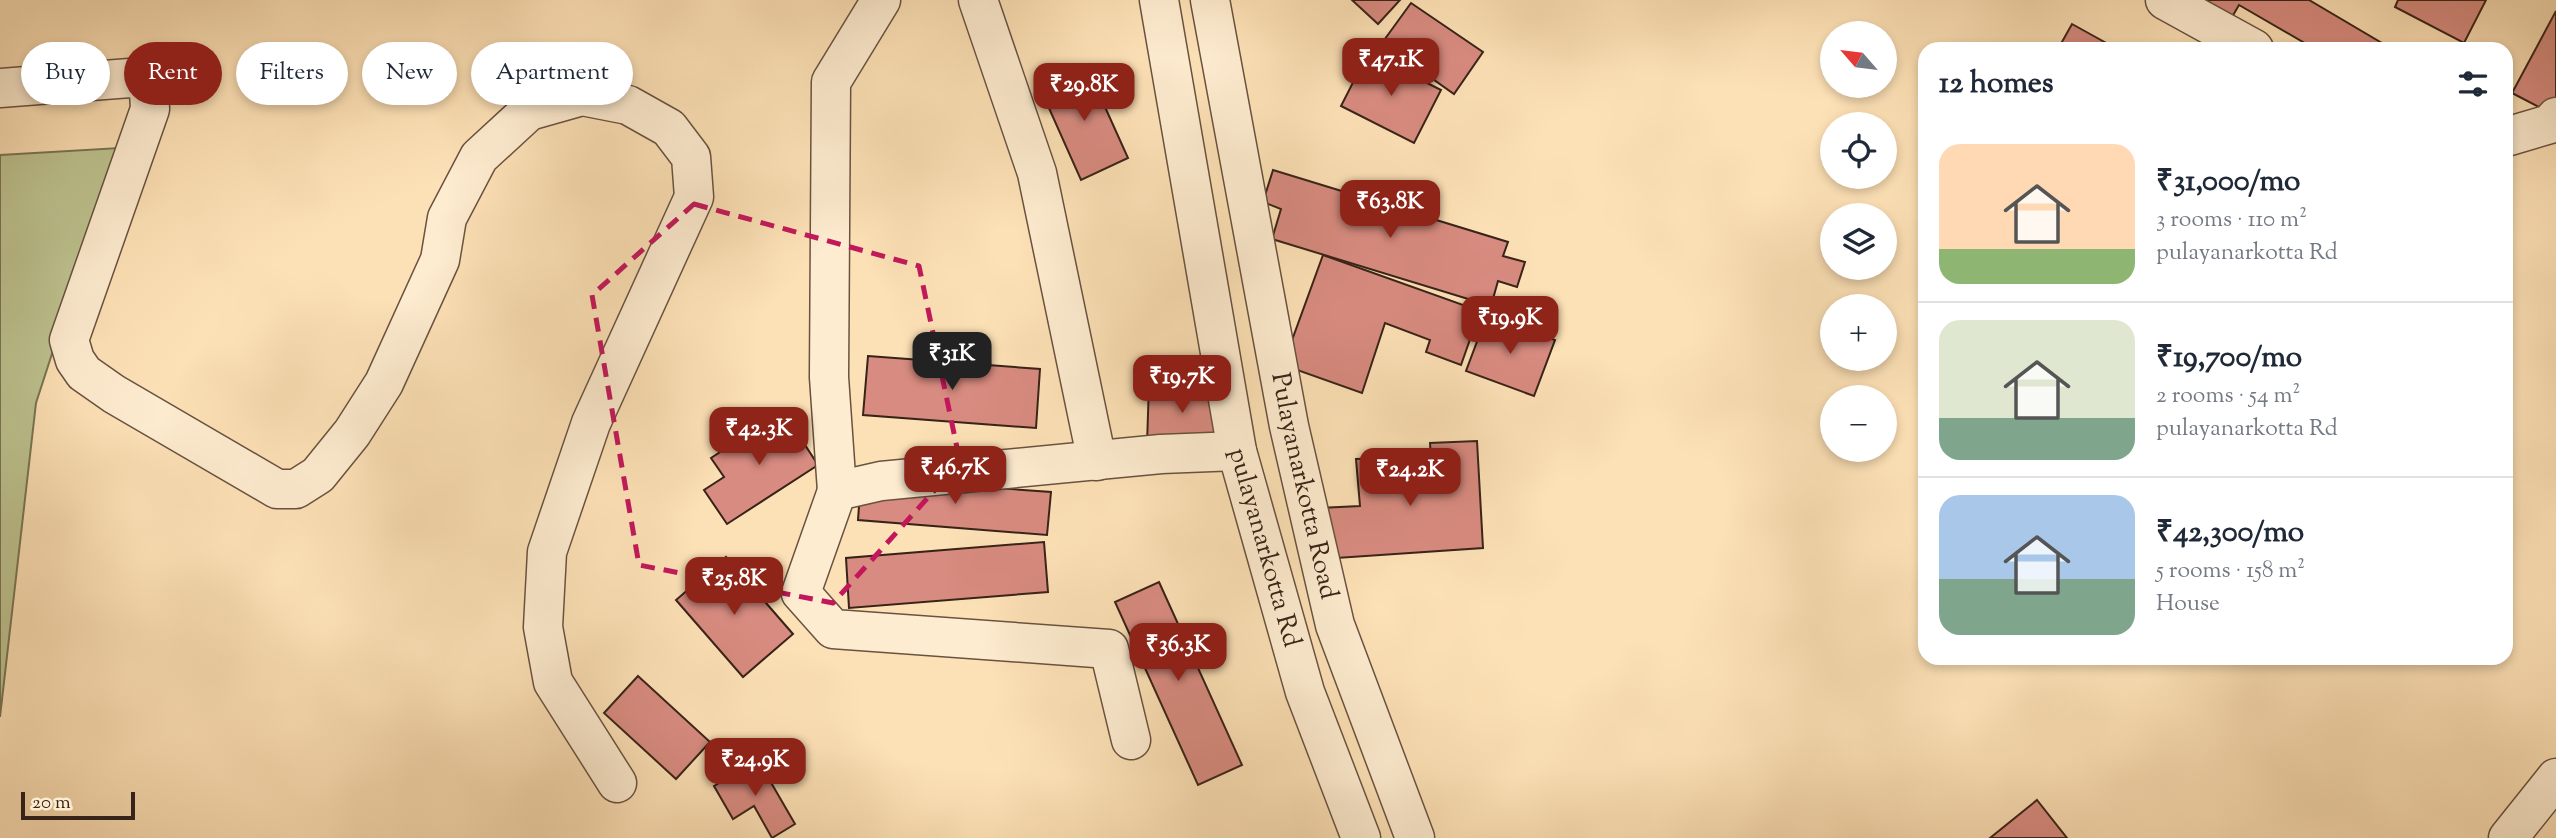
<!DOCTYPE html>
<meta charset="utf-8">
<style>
body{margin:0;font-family:"Sorts Mill Goudy",serif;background:#f6f6f7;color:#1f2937;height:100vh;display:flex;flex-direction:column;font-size:26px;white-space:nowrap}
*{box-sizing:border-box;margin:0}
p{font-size:23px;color:#747a83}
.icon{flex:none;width:38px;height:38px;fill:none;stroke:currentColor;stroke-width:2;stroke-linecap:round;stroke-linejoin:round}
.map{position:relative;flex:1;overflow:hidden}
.sheet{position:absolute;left:1918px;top:42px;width:595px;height:623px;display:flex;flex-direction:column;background:#fff;border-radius:21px;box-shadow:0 4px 10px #0003}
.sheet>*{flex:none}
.hud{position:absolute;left:21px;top:42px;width:665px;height:63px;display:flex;gap:14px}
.needle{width:46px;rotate:298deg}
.tools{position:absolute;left:1820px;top:21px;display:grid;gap:14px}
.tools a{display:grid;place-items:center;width:77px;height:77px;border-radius:50%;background:#fff;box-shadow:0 4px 10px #0003;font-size:35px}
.scale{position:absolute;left:21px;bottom:18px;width:114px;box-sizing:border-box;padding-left:7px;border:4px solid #382318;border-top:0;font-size:19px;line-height:24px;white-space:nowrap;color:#382318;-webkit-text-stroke:5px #feecd0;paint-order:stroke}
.price{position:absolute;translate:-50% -60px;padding:0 16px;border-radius:14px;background:#8f2418;color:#fff;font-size:23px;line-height:46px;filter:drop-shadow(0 2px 4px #0008)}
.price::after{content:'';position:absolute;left:50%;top:42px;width:21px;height:16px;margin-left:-10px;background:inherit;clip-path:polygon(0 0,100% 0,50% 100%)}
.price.selected{background:#222;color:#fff}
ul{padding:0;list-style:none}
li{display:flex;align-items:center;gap:21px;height:175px;padding:0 21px}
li+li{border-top:2px solid #e0e1e3}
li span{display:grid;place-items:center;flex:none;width:196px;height:140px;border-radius:21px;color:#555}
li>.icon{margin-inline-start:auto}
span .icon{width:84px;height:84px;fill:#fffc;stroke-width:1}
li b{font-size:30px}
h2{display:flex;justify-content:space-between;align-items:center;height:84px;padding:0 21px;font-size:30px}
.pill{padding:0 24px;border-radius:32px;background:#fff;box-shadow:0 4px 10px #0003;font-size:24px;line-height:63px}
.pill.selected{background:#8f2418;color:#fff}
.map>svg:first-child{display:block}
.green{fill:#bdc390;stroke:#7a7354;stroke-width:2}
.building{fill:#d88b80;stroke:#382318;stroke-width:2}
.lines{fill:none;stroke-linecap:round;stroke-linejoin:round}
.minor-casing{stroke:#695240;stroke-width:41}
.minor{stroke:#feecd0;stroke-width:38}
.marked{fill:none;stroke:#c2185b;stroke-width:5;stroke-dasharray:14 9;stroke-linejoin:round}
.labels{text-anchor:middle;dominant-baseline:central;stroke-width:7;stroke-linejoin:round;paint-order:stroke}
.street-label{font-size:26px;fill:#382318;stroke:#feecd0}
</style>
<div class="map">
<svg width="2556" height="838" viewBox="0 0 2556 838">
<rect width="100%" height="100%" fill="#fde1b6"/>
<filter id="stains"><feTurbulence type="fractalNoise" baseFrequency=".00286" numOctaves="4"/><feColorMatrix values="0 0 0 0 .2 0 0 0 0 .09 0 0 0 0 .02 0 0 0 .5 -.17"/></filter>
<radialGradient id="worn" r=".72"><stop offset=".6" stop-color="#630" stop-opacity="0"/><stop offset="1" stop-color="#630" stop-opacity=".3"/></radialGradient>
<!-- green -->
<path class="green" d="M119 148 36 403 0 717V155Z"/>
<!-- building -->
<g class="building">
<path d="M1352 0H1400L1378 24Z"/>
<path d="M2200 0H2309L2392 49H2315L2239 5 2225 29Z"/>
<path d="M2398 0H2486L2464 43 2395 7Z"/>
<path d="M1411 3 1483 52 1454 94 1382 43Z"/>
<path d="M2556 11V116L2512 93Z"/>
<path d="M2072 24 2117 49H2058Z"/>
<path d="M1368 53 1441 90 1414 143 1341 106Z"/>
<path d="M1087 67 1128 158 1081 180 1040 88Z"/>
<path d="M1273 170 1508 242 1503 256 1525 262 1517 287 1498 281 1491 306 1272 239 1281 209 1263 202Z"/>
<path d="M1323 255 1480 311 1461 365 1426 352 1430 340 1385 323 1362 393 1283 365Z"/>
<path d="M1487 315 1555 340 1534 396 1466 371Z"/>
<path d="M868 356 1040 369 1036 428 863 415Z"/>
<path d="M1149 383 1218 385 1216 447 1147 445Z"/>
<path d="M783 411 818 465 727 524 704 490 724 477 711 458Z"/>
<path d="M1477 441 1483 548 1322 559 1319 508 1360 506 1356 459 1389 458 1390 479 1432 476 1430 443Z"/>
<path d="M861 478 1051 492 1047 535 858 520Z"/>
<path d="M1044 542 1048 592 849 608 846 558Z"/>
<path d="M726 557 793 634 743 677 676 600Z"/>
<path d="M1159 582 1242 765 1198 785 1115 602Z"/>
<path d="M638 676 710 742 676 779 604 713Z"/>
<path d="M758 760 795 824 772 838 754 806 733 819 714 786Z"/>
<path d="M2037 800 2067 838H1990Z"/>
</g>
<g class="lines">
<defs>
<g id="minor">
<path d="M978 0 1037 173 1097 461"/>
<path id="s1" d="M1159 0 1237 451 1305 692 1361 838"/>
<path id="s2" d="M1210 0 1289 426 1335 625 1415 838"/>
<path d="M2165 0 2254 49"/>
<path d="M0 88 130 78 143 81 149 91 150 109 69 340 75 360 84 373 114 394 277 489H296L318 475 352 433 384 383 440 260 447 218 479 157 529 111 582 96 628 105 669 128 691 157 694 197 591 423 547 552 543 627 553 682 617 783"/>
<path d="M2506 137 2550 124 2556 117"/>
<path d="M837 491 829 377 831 82 881 0"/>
<path d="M1131 740 1109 649 833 629 801 593 837 491 881 481 1161 454 1237 451"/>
<path d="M2508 838 2556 778"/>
</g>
</defs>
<!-- minor casing -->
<use href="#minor" class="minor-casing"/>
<!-- minor -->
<use href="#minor" class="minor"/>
</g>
<!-- marked area -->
<path class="marked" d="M694 204 919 266 960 462 833 603 639 565 592 295Z"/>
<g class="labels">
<!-- street labels -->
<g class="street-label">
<text stroke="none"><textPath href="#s2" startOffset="495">Pulayanarkotta Road</textPath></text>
<text stroke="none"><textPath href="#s1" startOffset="558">pulayanarkotta Rd</textPath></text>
</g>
</g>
<rect width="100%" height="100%" filter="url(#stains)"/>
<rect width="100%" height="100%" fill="url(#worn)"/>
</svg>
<div class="tools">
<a><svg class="needle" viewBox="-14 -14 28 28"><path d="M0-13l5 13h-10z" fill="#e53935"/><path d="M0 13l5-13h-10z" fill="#747a83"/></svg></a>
<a><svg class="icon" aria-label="locate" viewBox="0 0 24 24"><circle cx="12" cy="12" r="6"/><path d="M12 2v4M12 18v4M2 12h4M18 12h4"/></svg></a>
<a><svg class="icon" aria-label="layers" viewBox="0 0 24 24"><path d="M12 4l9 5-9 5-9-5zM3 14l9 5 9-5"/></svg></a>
<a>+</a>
<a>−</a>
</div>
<div class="scale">20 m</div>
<b class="price" style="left:1391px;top:98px">₹47.1K</b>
<b class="price" style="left:1084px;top:123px">₹29.8K</b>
<b class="price" style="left:1390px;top:240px">₹63.8K</b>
<b class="price" style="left:1510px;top:356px">₹19.9K</b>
<b class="price selected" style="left:952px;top:392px">₹31K</b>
<b class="price" style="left:1182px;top:415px">₹19.7K</b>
<b class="price" style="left:759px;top:467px">₹42.3K</b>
<b class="price" style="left:955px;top:506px">₹46.7K</b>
<b class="price" style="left:1410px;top:508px">₹24.2K</b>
<b class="price" style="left:734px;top:617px">₹25.8K</b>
<b class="price" style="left:1178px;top:683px">₹36.3K</b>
<b class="price" style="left:755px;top:798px">₹24.9K</b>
<div class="hud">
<a class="pill">Buy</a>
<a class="pill selected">Rent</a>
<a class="pill">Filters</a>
<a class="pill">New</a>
<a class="pill">Apartment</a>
</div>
<section class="sheet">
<h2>12 homes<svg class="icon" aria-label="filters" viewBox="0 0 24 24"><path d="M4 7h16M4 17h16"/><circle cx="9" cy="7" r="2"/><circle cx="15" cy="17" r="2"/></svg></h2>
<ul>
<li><span style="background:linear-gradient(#ffd9b3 75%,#8fb573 0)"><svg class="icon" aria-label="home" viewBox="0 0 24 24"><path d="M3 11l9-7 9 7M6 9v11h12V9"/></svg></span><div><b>₹31,000/mo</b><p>3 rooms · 110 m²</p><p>pulayanarkotta Rd</p></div></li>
<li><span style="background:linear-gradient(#dfe7d0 70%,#7fa58c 0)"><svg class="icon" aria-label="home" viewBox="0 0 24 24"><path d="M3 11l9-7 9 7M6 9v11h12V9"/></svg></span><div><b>₹19,700/mo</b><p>2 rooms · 54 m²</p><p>pulayanarkotta Rd</p></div></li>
<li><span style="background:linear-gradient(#a9c7e8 60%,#7fa58c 0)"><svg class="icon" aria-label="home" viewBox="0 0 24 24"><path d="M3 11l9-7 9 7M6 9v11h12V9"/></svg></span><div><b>₹42,300/mo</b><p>5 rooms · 158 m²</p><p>House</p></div></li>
</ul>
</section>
</div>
